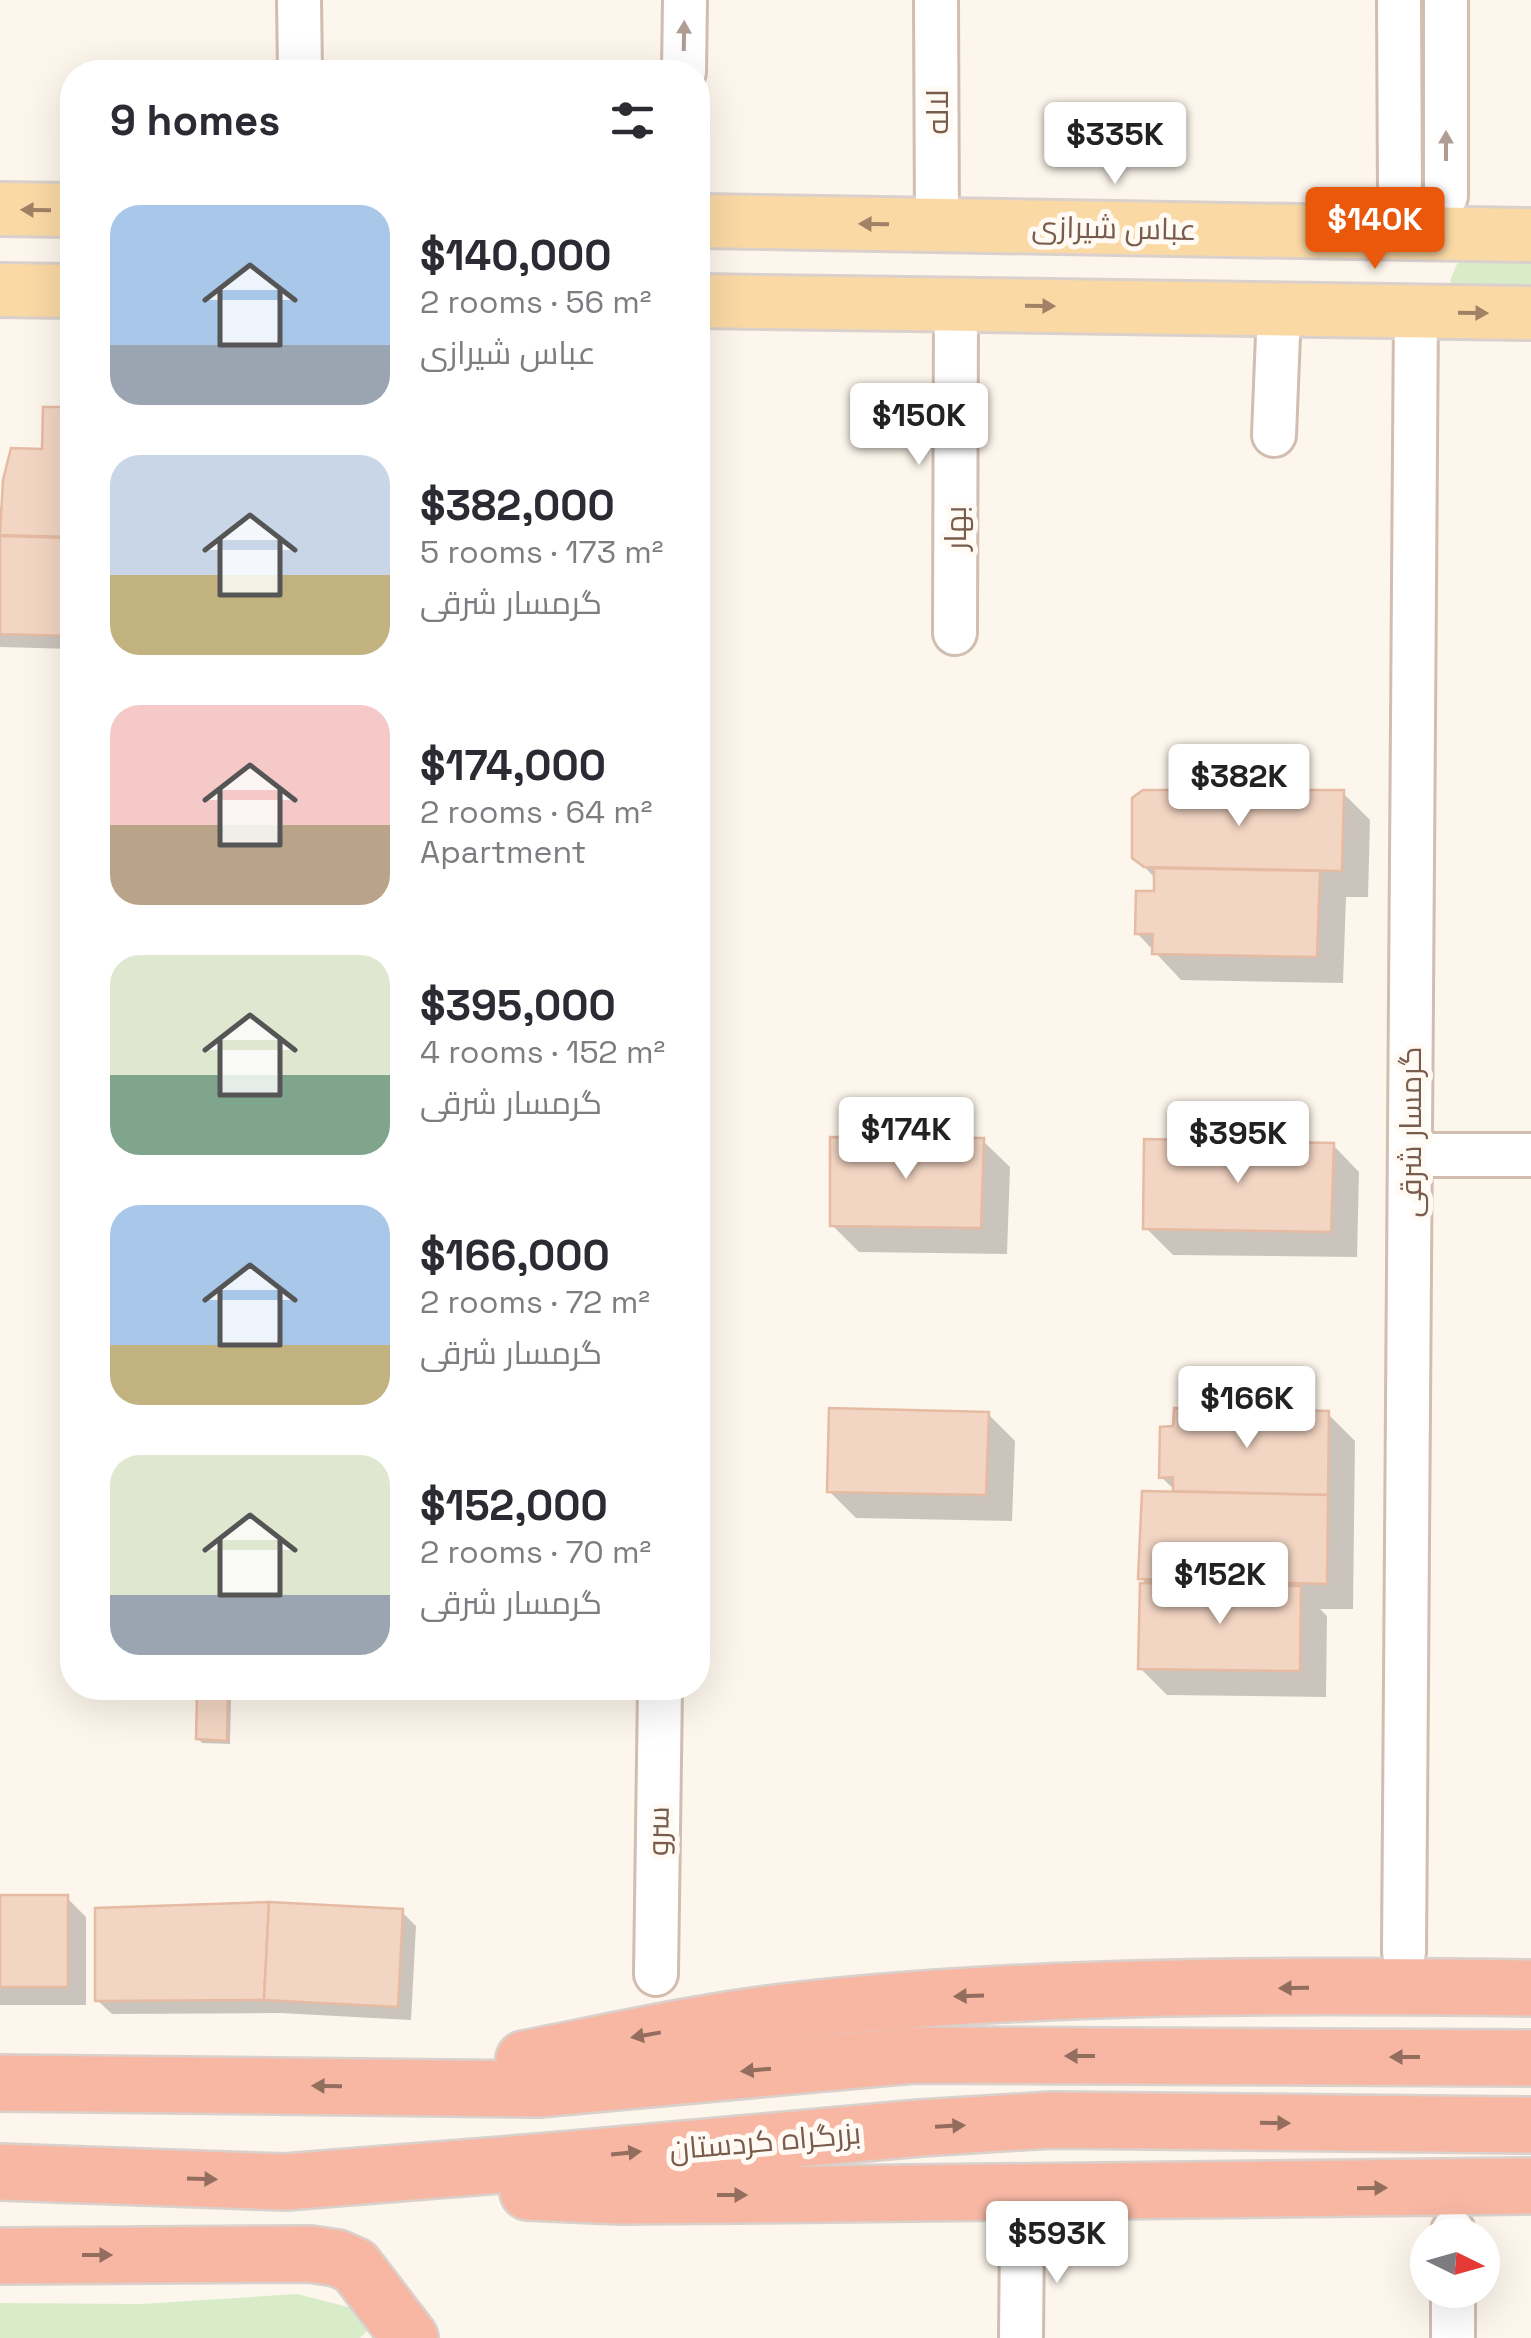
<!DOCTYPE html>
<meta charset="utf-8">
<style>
body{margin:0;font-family:"Space Grotesk",Cairo,sans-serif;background:#f2f2f3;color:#2b2b33;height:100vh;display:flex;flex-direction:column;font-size:38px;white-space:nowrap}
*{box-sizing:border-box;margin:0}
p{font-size:32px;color:#7c7c81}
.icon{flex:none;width:55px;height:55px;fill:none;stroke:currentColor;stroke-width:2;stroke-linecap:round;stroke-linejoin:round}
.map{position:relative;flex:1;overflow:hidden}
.details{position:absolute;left:60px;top:60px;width:650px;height:1640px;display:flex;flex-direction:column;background:#fff;border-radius:40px;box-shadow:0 10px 40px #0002}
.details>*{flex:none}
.needle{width:65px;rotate:95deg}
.buttons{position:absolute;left:1410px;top:2218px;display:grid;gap:20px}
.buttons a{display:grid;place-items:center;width:90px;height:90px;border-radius:50%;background:#fff;box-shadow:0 10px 40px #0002;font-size:50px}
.price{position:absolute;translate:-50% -85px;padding:0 22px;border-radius:10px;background:#fff;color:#222;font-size:32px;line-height:65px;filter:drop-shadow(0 2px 5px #0008)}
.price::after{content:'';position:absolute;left:50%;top:60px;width:30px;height:22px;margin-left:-15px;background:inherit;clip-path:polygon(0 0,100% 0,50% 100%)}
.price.active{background:#ea580c;color:#fff}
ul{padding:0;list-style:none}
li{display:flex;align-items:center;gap:30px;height:250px;padding:0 50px}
li span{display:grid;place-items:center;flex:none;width:280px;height:200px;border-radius:30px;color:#555}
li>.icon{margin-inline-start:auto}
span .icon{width:120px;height:120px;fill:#fffc;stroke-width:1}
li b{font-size:42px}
h2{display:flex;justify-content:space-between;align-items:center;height:120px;padding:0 50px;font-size:42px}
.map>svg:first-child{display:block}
.green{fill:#d8ecc9}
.shadow{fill:#0003}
.building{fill:#f3d5c3;stroke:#e6bba3;stroke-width:2.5}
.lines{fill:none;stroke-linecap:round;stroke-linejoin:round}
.minor-casing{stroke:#d1beb0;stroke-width:48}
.major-casing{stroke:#dad1cd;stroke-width:58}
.highway-casing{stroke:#dad1cd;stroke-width:60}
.minor{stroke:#fff;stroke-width:42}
.major{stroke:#fbd9a5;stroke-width:52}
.highway{stroke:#f7b7a3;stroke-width:55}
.oneway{fill:#af9d94}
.oneway2{fill:#a18267}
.oneway3{fill:#936e5e}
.labels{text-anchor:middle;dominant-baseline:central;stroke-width:10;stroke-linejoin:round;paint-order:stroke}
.street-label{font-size:30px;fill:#7a5c4d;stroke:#fffaf3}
</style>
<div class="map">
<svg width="1531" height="2338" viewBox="0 0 1531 2338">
<rect width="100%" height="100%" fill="#fdf6ec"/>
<!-- green -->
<g class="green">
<path d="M1475 255 1531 256V296H1464L1450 281 1457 264Z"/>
<path d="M297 2294 352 2308 370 2328 360 2338H0V2303L141 2304Z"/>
</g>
<!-- shadow -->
<g class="shadow">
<path d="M46 409 72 410V649L0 647V507H5L45 452Z"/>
<path d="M1343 793 1370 820 1368 897H1346L1343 983 1181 980 1137 933 1156 894V879L1135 857Z"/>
<path d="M983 1141 1010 1167 1007 1254 859 1252 832 1225Z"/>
<path d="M1333 1145 1359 1172 1357 1257 1173 1255 1146 1228Z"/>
<path d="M988 1414 1015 1441 1012 1521 856 1518 829 1491Z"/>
<path d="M1328 1414 1355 1441 1353 1609H1320L1327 1616 1326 1697 1167 1695 1140 1668 1148 1586 1141 1578 1179 1494 1161 1477Z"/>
<path d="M227 1695 231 1700 230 1744 202 1743 198 1738Z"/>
<path d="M0 1897 67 1898 86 1917V2005H0Z"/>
<path d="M402 1912 416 1926 411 2020 280 2013 112 2014 97 2000Z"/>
</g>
<!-- building -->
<g class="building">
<path d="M43 407H72V537L0 535 3 480 11 448 42 449Z"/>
<path d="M0 536 72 538V636L0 634Z"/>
<path d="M1143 790H1344L1342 871 1144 867 1132 858V798Z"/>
<path d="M1154 868 1320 871 1317 957 1152 954 1153 934H1135L1136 891H1154Z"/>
<path d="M830 1137 984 1138 981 1228 830 1226Z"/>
<path d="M1144 1139 1334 1143 1331 1232 1143 1229Z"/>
<path d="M829 1408 989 1412 986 1495 827 1492Z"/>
<path d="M1174 1408 1329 1411 1328 1495 1173 1491V1477L1159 1478 1160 1427 1173 1426Z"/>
<path d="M1142 1491 1328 1495 1327 1584 1138 1579Z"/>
<path d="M1140 1583 1301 1586 1300 1671 1138 1669Z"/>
<path d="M197 1693H228L227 1741 196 1739Z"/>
<rect x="0" y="1895" width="68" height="92"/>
<path d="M269 1902 264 2000 95 2001V1908Z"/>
<path d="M269 1902 403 1909 398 2007 264 2000Z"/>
</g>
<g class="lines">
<defs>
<g id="minor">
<path d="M299 0 300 72"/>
<path d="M936 0 937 225"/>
<path d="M1399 0 1400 198 1417 233 1446 196V0"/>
<path d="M684 72 685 0"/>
<path d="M1274 435 1279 310"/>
<path d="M955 633 956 304"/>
<path d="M1410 1155H1531"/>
<path d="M1404 1952 1416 312"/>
<path d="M656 1974 660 1688"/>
<path d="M1453 2235V2231"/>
<path d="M1021 2338 1022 2233"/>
<path d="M1453 2338V2290"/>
</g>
<g id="major">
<path d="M0 209 72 210"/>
<path d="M698 221 1531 235"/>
<path d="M0 290 72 291"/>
<path d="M698 301 1531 313"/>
</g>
<g id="highway">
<path d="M524 2059C616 2041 708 2020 801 2010 1043 1984 1288 1985 1531 1988"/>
<path d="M0 2083 538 2089 913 2055 1531 2058"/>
<path d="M0 2172 285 2182 551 2161 920 2128 1052 2120 1531 2125"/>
<path d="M528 2192 620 2196 830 2194 1531 2186"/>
<path d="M0 2256 310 2254 337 2258 355 2266 410 2338"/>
</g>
</defs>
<!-- minor casing -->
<use href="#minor" class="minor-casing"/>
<!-- major casing -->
<use href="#major" class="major-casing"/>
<!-- highway casing -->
<use href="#highway" class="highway-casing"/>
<!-- minor -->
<use href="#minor" class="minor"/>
<!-- major -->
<use href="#major" class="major"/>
<!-- highway -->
<use href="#highway" class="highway"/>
</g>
<!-- one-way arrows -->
<defs><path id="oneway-solid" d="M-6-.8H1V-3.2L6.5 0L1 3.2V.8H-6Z" transform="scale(2.5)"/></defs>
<g class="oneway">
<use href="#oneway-solid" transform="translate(684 36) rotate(-89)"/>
<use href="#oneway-solid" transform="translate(1446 146) rotate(-90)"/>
</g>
<g class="oneway2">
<use href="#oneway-solid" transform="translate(36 210) rotate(-179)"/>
<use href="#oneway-solid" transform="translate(874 224) rotate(-179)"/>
<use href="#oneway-solid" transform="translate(1040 306) rotate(1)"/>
<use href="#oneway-solid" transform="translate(1473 313) rotate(1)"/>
</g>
<g class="oneway3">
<use href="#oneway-solid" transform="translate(1294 1988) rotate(179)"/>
<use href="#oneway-solid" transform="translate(969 1996) rotate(178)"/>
<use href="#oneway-solid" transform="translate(646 2035) rotate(170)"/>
<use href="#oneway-solid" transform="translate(1080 2056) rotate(-180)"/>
<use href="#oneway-solid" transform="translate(1405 2057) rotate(-180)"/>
<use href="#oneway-solid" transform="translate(756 2070) rotate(175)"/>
<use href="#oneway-solid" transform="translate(327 2086) rotate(-179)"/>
<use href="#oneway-solid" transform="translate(1275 2123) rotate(1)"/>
<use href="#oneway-solid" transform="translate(950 2126) rotate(-3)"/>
<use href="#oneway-solid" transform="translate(626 2153) rotate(-6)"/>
<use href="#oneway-solid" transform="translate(202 2179) rotate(2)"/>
<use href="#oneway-solid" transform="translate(1372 2188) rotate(-1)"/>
<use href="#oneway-solid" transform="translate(732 2195)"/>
<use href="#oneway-solid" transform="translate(97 2255)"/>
</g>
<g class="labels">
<!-- street labels -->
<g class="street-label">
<text transform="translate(937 112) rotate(-90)">لاله</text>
<text transform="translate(1114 228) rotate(1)">عباس شیرازی</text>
<text transform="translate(955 528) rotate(-90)">بهار</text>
<text transform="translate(1410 1132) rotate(-90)">گرمسار شرقی</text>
<text transform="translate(658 1831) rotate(-89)">سرو</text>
<text transform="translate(765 2141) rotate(-5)">بزرگراه کردستان</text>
</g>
</g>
</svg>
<div class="buttons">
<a><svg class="needle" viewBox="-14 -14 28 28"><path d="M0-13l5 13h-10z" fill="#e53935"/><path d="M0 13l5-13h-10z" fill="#7c7c81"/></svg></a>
</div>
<b class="price" style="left:1115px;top:187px">$335K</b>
<b class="price active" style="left:1375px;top:272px">$140K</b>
<b class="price" style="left:919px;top:468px">$150K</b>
<b class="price" style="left:1239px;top:829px">$382K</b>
<b class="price" style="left:906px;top:1182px">$174K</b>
<b class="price" style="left:1238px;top:1186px">$395K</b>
<b class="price" style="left:1247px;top:1451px">$166K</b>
<b class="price" style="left:1220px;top:1627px">$152K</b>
<b class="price" style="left:1057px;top:2286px">$593K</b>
<section class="details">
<h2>9 homes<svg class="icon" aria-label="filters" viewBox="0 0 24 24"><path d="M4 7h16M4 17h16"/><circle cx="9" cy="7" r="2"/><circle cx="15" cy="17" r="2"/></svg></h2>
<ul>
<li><span style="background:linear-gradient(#a9c7e8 70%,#9aa5b1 0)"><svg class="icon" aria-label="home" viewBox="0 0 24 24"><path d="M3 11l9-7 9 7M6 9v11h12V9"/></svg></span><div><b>$140,000</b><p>2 rooms · 56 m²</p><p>عباس شیرازی</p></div></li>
<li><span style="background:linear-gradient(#c9d6e8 60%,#c2b280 0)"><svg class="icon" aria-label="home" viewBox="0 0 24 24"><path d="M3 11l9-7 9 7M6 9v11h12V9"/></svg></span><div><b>$382,000</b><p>5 rooms · 173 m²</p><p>گرمسار شرقی</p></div></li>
<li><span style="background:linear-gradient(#f6c9c9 60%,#b9a48a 0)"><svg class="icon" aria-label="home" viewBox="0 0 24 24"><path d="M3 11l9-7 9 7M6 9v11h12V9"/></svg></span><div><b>$174,000</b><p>2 rooms · 64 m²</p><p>Apartment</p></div></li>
<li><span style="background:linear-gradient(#dfe7d0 60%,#7fa58c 0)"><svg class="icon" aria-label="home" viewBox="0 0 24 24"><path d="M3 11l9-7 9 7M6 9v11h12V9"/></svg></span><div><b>$395,000</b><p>4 rooms · 152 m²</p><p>گرمسار شرقی</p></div></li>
<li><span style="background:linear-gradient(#a9c7e8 70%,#c2b280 0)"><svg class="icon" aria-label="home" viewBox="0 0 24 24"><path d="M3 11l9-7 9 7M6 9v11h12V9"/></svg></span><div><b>$166,000</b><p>2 rooms · 72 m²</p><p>گرمسار شرقی</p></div></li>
<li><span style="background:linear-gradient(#dfe7d0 70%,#9aa5b1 0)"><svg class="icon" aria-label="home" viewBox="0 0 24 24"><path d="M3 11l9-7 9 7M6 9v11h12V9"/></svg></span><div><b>$152,000</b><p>2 rooms · 70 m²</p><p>گرمسار شرقی</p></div></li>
</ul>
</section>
</div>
